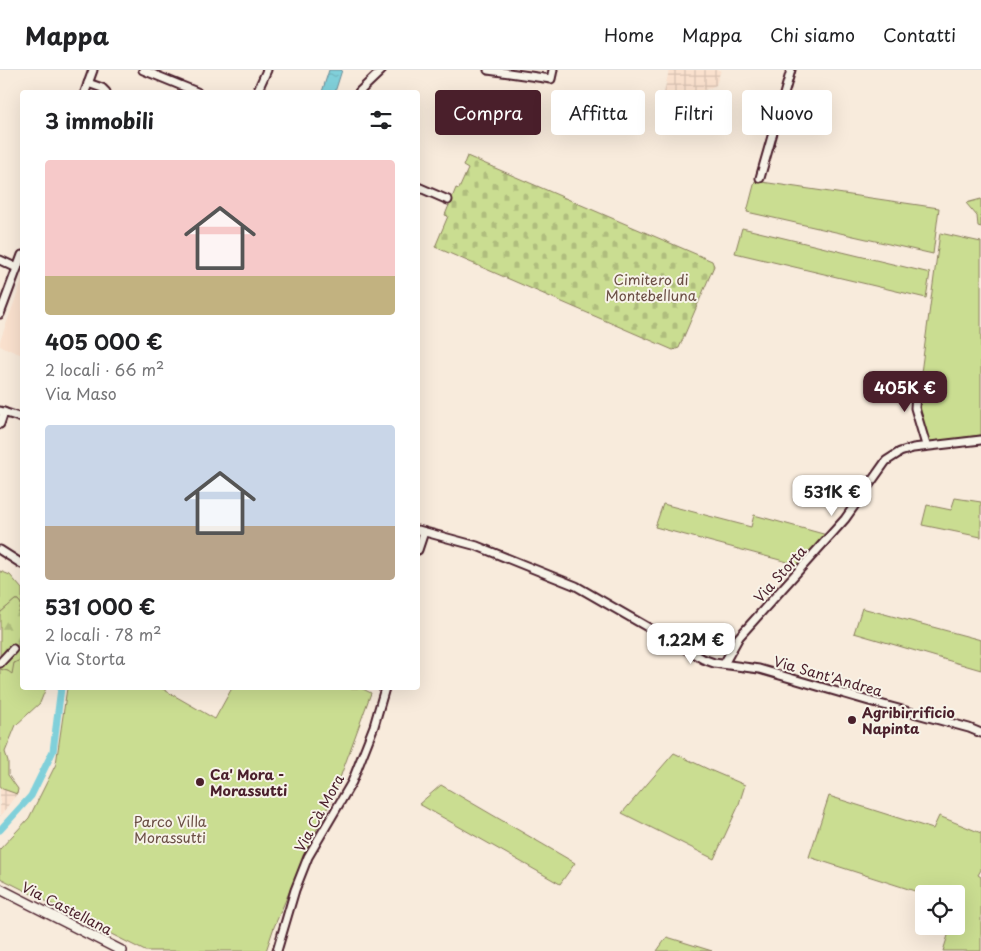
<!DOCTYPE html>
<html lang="it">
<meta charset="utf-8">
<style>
body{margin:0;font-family:"Playpen Sans",sans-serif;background:#f6f6f6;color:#202124;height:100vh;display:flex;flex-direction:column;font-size:19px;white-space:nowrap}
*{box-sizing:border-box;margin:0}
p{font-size:16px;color:#757577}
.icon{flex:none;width:28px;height:28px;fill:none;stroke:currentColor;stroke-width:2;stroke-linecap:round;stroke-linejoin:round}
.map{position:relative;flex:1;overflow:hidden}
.details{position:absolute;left:20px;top:20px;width:400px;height:600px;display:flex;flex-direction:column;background:#fff;border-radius:5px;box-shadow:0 5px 20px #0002}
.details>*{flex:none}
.top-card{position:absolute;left:435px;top:20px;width:470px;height:45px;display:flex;gap:10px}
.tools{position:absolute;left:915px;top:815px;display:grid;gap:10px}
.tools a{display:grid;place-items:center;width:50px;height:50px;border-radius:5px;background:#fff;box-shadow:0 5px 20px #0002;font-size:25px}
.price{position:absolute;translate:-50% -42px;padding:0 11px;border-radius:10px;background:#fff;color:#222;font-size:16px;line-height:32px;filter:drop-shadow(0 1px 2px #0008)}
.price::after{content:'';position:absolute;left:50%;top:30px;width:15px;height:11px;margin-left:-8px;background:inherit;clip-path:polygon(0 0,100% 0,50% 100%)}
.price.active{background:#4a1f2b;color:#fff}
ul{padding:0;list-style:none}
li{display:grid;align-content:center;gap:10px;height:265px;padding:0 25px}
li span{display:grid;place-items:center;height:155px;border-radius:5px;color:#555}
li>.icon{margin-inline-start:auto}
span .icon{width:90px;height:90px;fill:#fffc;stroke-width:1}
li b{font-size:21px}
h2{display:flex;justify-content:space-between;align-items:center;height:60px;padding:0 25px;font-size:21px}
.chip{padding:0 18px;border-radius:5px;background:#fff;box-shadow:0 5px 20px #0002;font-size:18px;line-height:45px}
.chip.active{background:#4a1f2b;color:#fff}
header{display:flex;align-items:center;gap:30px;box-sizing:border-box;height:70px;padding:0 25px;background:#fff;border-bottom:1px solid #e0e0e0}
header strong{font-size:24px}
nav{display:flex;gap:28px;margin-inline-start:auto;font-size:18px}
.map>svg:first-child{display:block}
.built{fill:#fae1ce}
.industrial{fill:url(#industrial-grid)}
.green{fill:#cadd91;stroke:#8a7e5e}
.forest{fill:url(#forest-firs);stroke:#8a7e5e}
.cemetery{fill:url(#cemetery-stones);stroke:#8a7e5e}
.water{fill:url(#water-ripples);stroke:#6a8994}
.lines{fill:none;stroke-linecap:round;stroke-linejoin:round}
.canal{stroke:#80d0da;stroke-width:7}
.minor-casing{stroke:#4a1f2b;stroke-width:11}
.major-casing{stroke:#4a1f2b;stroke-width:12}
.minor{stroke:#f7f3e8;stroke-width:7}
.major{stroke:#f7f3e8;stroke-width:9}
.poi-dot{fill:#4a1f2b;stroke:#f7f3e8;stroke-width:2}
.labels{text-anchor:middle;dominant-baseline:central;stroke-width:4;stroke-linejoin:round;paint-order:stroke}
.park-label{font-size:14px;fill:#6a4e44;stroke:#f7f3e8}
.street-label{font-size:14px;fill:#4a1f2b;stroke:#f7f3e8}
.poi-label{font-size:14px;font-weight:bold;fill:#4a1f2b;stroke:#f7f3e8;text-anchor:start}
</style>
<header>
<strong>Mappa</strong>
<nav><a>Home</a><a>Mappa</a><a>Chi siamo</a><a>Contatti</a></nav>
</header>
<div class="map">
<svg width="981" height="881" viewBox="0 0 981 881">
<defs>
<pattern id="industrial-grid" width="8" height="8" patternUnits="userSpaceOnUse" patternTransform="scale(1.25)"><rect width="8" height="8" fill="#fae1ce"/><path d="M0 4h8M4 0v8" fill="none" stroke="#d8c1b1"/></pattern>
<pattern id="forest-firs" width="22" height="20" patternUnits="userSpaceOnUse" patternTransform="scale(1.25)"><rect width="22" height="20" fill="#cadd91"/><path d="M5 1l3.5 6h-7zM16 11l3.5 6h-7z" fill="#afbd7d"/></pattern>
<pattern id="cemetery-stones" width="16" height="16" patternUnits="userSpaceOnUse" patternTransform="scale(1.25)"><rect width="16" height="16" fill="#cadd91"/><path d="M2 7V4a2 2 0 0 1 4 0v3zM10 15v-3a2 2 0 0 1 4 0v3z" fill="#afbd7d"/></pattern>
<pattern id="water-ripples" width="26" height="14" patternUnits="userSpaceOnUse" patternTransform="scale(1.25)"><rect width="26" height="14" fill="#80d0da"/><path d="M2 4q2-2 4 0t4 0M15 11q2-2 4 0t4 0" fill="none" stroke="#70b2bb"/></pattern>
</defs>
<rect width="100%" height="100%" fill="#f8ebdc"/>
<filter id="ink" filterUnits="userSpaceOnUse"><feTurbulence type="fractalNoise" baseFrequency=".02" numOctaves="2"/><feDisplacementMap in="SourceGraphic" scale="10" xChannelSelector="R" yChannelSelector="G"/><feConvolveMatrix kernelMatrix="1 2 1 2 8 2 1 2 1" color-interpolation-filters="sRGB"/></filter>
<g filter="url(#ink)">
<!-- built -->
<path class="built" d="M22 211V285L0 276V271Z"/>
<!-- industrial -->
<g class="industrial">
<path d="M669 0H721L716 15 689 27 664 23Z"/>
<path d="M0 718 17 724 0 746Z"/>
</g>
<!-- green -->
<g class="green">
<path d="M755 111 939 138 933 184 747 142Z"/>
<path d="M981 129V157L978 156 977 146 966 133Z"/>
<path d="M742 158 930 203 926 228 735 183Z"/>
<path d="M940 163 981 172V365L929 372 918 339 920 310Z"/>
<path d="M955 428 981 432V467L922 455 927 435 951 440Z"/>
<path d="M663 434 751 457 754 445 827 465 799 495 655 457Z"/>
<path d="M0 501 10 505 22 519V549L19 544 21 534 18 530H15L0 543Z"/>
<path d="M862 538 981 570V600L854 563Z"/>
<path d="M22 589V618H46L40 633 16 655 5 682 8 691V705L18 719 17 724 0 718V599L9 601 14 593Z"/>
<path d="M67 618H161L215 649 232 618H361L371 623 333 727 314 765 274 857 266 881H145L0 808V779L29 748 56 694Z"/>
<path d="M674 683 712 701 745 715 738 737 714 789 622 743Z"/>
<path d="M441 715 575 793 560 814 419 734Z"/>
<path d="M829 726 933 759 939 746 981 763V800L978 805 981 807V881H943L951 856H956V843L959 835 956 834V824H924L809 787Z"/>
<path d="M667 867 712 881H657Z"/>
</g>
<!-- forest -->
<path class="forest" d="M15 530H18L21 534 19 544C28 563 18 564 17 580L22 583V589L14 593 12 604 8 601 0 599V543Z"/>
<!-- cemetery -->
<path class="cemetery" d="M467 86 712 191 714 196 679 278 673 280 435 177 448 146 445 145 456 118 459 119 468 99 463 96Z"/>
<!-- water -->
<path class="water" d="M329 0H342L335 22H322Z"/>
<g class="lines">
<!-- canal -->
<path class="canal" d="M0 760 31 726 53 681 61 618"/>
<defs>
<g id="minor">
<path d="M143 0 197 22"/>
<path d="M488 0 551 9 553 0"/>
<path d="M88 13 102 18 106 22"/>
<path d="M85 22 93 0"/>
<path d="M257 22 267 0"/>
<path d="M359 22 381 1"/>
<path d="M760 108 791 0"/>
<path d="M418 117 448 130"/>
<path d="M0 190 17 198"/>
<path d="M0 244 22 185"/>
<path d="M917 308 915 338 926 375"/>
<path d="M0 341 22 348"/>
<path d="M0 354 4 342"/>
<path d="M418 460 477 476 576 516 703 589 714 593 759 599 869 631 969 658 981 663"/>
<path d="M0 480 22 494"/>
<path d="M418 480 424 462"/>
<path d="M0 593 13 579"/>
<path d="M724 594 739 567 845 449 886 391 900 382 913 378 981 370"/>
<path d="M277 881 295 820 308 787 352 712 374 656 385 618"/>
</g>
<path id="major" d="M0 819 122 881"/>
</defs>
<!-- minor casing -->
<use href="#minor" class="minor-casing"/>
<!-- major casing -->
<use href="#major" class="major-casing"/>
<!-- minor -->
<use href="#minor" class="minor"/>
<!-- major -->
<use href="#major" class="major"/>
</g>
</g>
<!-- markers -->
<g class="poi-dot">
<circle cx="852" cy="650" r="5"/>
<circle cx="200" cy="712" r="5"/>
</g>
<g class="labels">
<!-- park labels -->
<g class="park-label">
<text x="651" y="209">Cimitero di<tspan x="651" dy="16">Montebelluna</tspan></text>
<text x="170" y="751">Parco Villa<tspan x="170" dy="16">Morassutti</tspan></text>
</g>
<!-- street labels -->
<g class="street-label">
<text transform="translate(780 504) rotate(-48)">Via Storta</text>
<text transform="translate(828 606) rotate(16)">Via Sant'Andrea</text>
<text transform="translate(319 743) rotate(-61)">Via Cà Mora</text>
<text transform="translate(67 838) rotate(27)">Via Castellana</text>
</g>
<!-- poi labels -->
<g class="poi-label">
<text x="862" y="642">Agribirrificio<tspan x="862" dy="16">Napinta</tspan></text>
<text x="210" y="704">Ca' Mora -<tspan x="210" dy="16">Morassutti</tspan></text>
</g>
</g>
</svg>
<div class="tools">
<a><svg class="icon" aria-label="locate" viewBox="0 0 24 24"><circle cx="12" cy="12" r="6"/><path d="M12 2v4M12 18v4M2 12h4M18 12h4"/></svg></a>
</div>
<b class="price active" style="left:905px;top:343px">405K €</b>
<b class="price" style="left:832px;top:447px">531K €</b>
<b class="price" style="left:691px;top:595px">1.22M €</b>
<div class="top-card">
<a class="chip active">Compra</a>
<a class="chip">Affitta</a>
<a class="chip">Filtri</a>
<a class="chip">Nuovo</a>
</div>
<section class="details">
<h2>3 immobili<svg class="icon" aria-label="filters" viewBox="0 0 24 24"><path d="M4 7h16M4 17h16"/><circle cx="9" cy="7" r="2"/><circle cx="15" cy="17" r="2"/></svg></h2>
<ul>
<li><span style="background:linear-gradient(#f6c9c9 75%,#c2b280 0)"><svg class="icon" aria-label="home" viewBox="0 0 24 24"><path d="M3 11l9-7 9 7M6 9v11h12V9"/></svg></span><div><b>405 000 €</b><p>2 locali · 66 m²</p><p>Via Maso</p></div></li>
<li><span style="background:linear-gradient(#c9d6e8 65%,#b9a48a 0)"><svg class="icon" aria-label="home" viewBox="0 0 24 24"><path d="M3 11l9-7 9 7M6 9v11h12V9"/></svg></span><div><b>531 000 €</b><p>2 locali · 78 m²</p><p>Via Storta</p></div></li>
</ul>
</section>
</div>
